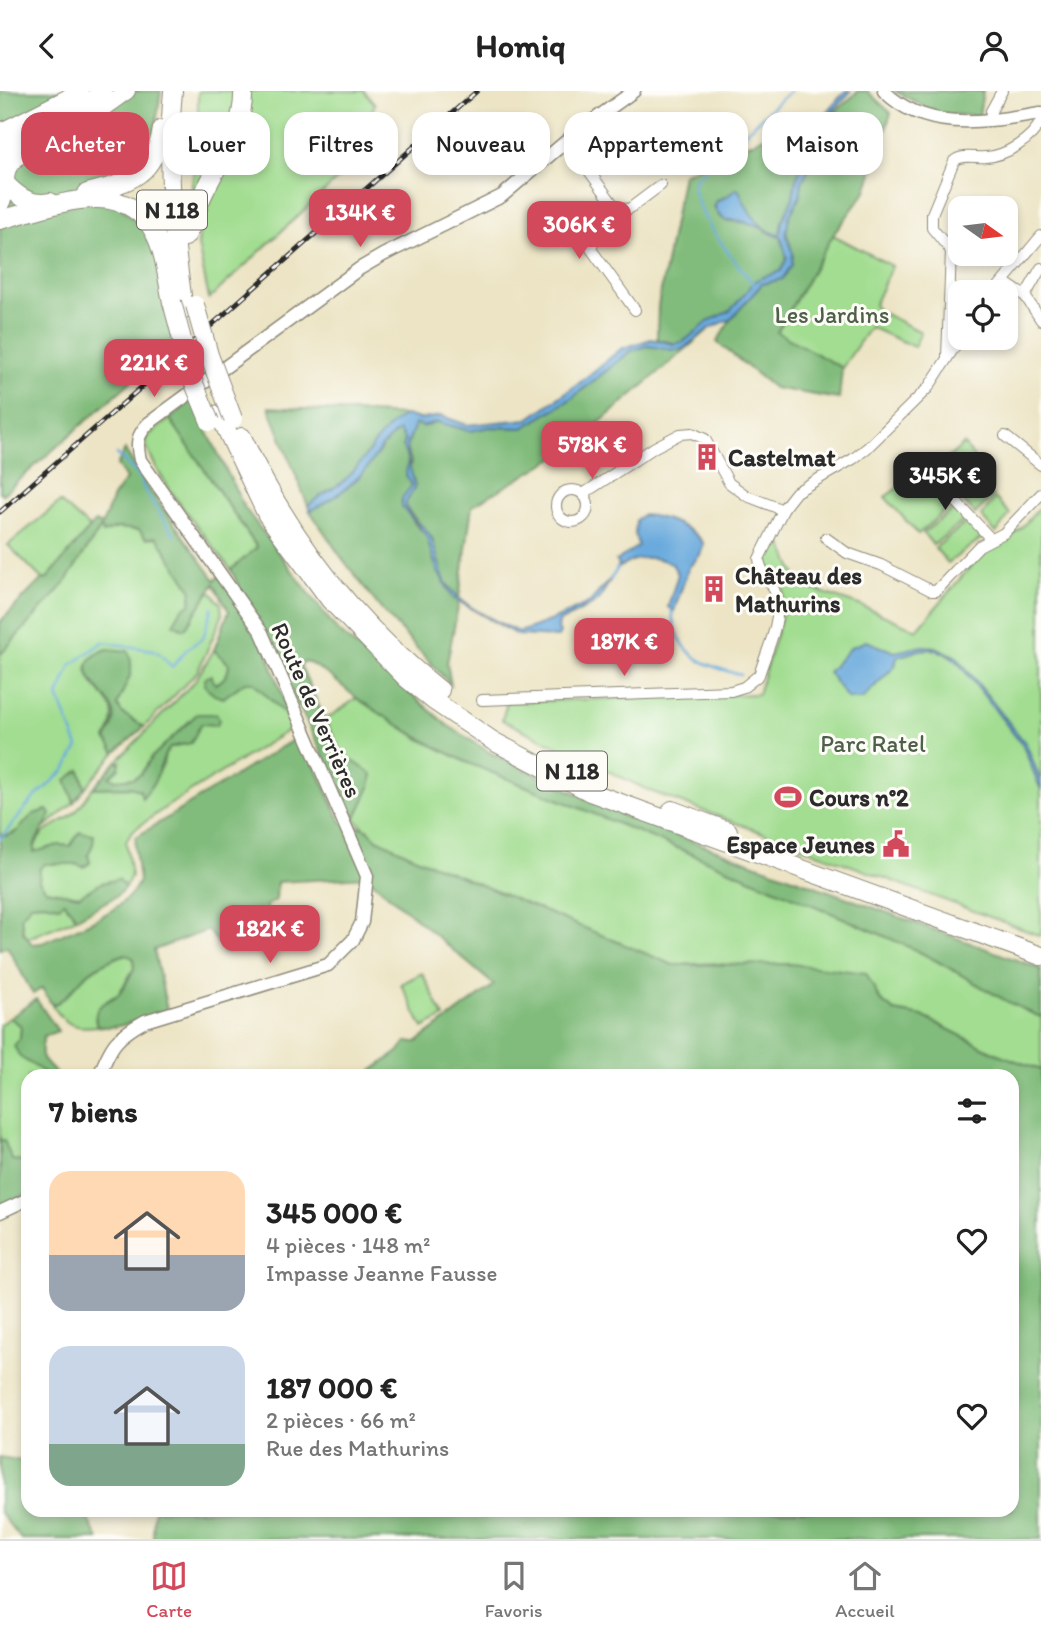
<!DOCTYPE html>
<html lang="fr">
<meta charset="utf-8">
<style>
body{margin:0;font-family:Itim,sans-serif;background:#f6f6f6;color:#222;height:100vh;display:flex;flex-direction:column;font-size:26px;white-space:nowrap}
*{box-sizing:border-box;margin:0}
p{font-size:23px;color:#767676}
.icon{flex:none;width:38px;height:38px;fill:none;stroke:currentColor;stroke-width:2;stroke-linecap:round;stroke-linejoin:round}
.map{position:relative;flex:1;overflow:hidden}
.side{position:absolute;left:21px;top:978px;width:998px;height:448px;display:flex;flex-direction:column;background:#fff;border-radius:21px;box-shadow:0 4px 10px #0003}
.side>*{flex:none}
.top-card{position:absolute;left:21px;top:21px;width:999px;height:63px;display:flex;gap:14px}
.needle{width:46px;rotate:104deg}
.buttons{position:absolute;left:948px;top:105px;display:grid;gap:14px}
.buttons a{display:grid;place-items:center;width:70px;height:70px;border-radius:14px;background:#fff;box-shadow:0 4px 10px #0003;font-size:35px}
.price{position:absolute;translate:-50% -60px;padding:0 16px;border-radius:14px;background:#d1495b;color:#fff;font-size:23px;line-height:46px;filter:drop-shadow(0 2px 4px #0008)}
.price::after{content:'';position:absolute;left:50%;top:42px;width:21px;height:16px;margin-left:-10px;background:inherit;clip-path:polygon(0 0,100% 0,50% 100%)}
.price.active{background:#222;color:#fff}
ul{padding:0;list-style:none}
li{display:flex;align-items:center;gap:21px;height:175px;padding:0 28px}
li span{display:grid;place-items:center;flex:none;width:196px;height:140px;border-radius:21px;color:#555}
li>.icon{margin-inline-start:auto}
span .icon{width:84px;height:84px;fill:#fffc;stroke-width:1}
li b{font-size:30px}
h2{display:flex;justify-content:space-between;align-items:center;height:84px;padding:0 28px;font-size:30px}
.tag{padding:0 24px;border-radius:21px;background:#fff;box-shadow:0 4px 10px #0003;font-size:24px;line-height:63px}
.tag.active{background:#d1495b;color:#fff}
header{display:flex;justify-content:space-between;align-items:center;height:91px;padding:0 28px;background:#fff;font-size:32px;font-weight:800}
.tab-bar{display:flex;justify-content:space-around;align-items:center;height:98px;border-top:2px solid #e0e0e0;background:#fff;font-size:19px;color:#767676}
.tab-bar a{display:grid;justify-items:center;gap:4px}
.tab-bar .active{color:#d1495b}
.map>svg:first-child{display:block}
.green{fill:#a2dd91;stroke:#66845e;stroke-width:2}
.forest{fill:#81bc7b;stroke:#567453;stroke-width:2}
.water{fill:#6aaadd;stroke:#4a6a84;stroke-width:2}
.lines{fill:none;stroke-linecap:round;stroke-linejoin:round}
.stream{stroke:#6aaadd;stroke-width:2.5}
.minor-casing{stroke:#8c8878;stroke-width:12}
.tertiary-casing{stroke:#8c8878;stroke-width:15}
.primary-casing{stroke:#8c8878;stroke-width:18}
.trunk-casing{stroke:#8c8878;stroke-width:20}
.minor{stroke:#fff;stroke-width:10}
.tertiary{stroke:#fff;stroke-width:12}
.primary{stroke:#fff;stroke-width:16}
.trunk{stroke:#fff;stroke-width:18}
.rail-casing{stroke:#2b2b2b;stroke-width:5}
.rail{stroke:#fdfcf7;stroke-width:2.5;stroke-dasharray:8;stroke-linecap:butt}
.trunk-bridge-casing{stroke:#8c8878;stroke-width:20;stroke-linecap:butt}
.trunk-bridge{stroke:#fff;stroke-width:18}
.labels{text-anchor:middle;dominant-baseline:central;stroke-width:6;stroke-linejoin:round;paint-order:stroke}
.shield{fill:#fdfcf7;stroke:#6a6a68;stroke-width:2}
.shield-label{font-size:23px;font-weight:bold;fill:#2b2b2b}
.park-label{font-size:24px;fill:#4f604a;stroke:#fdfcf7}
.poi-label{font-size:24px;font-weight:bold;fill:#2b2b2b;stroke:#fdfcf7;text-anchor:start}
.street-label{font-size:24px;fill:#2b2b2b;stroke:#fdfcf7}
</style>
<header><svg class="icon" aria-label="back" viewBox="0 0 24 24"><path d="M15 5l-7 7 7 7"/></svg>Homiq<svg class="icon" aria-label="person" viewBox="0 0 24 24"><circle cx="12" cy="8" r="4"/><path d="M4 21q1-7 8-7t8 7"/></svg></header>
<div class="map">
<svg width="1041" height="1448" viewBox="0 0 1041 1448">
<rect width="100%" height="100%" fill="#fdfcf7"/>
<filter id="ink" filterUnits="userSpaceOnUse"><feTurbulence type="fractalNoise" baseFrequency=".0143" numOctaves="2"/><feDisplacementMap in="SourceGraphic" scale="14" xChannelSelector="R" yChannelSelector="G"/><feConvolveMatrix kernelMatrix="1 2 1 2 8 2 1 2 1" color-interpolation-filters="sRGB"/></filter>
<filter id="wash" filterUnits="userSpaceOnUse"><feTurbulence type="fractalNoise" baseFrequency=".00686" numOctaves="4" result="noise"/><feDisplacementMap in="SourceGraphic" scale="28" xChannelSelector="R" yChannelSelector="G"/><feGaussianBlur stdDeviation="1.57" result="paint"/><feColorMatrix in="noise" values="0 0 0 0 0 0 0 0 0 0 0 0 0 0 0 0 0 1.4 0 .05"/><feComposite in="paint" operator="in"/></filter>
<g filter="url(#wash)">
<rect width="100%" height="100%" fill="#ece4c4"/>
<!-- green -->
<g class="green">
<path d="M198 0H236L234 27 191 107 198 30 201 28V24L198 21Z"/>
<path d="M248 0H364L375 13 344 82 209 208 198 154 201 128 250 29Z"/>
<path d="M833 144 892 175 874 214 879 220 921 241 914 256 870 236 842 277 777 242Z"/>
<path d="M170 328 257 457 231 479C208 448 153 385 145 350L148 345Z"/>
<path d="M964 353 985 382 960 404 939 375Z"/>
<path d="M928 375 952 414 918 443 885 406Z"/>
<path d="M979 392 993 405 975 423 963 410Z"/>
<path d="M995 407 1010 423 996 442 981 425Z"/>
<path d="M60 411 90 437 46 489 42 488 8 454Z"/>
<path d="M1041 415V845L650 700 502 629 507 611 758 603 782 524 784 494 766 474V464L772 450 782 453 800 494 862 515 917 539 985 458C1009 455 1025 432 1041 415Z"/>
<path d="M954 418 966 428 933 454 923 442Z"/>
<path d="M968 430 983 446 948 472 935 457Z"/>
<path d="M102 435 103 442 117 437 139 439 146 447 157 446 192 500 190 514 182 518 174 533 186 536 210 500 221 513 222 525 198 580 144 636 122 622 117 613 131 582 87 574C89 609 128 602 106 648L115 662 85 697 80 679 66 689 74 711 42 739 50 724 35 723C26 732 17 744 3 745L0 742V564L64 493Z"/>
<path d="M214 559 229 573C229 583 223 590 215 594L205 587 223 607 245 591H253L291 628 292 626 295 635 166 716 131 741 126 751 131 785 125 796 118 788 79 805 46 799 39 790 40 777 45 773H75L84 776 90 772 88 764 93 753 80 741 70 755 59 754 34 762C36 737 61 735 76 720 82 713 88 704 93 697L130 696 140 699 142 706 163 674 165 663 171 656H177L201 633H217L197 623 152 666 141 683 134 687 116 689 109 686 120 671 115 672 124 663 195 590Z"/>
<path d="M357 607 421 649 466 671C614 731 763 791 909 856 954 876 995 908 1041 926V979L995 962 922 925 894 920 880 909 714 872 673 874 414 766 377 748 355 728 370 696 365 680 340 661 325 629Z"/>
<path d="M64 810 77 827 28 847 23 841 21 826 31 813 44 812 59 815Z"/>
<path d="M126 863 133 867 134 877 118 904 108 908 95 929 97 935C73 938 66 934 52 914 67 909 74 895 86 884 98 874 111 868 126 863Z"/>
<path d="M422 882 444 926 423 937 401 893Z"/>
<path d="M10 927 21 935 20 947 50 985H28V1071L12 1069 4 1050 0 1049V933Z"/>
</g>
<!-- forest -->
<g class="forest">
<path d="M0 0H161L151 65 123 89 118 114 153 144 176 251 3 403 0 401Z"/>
<path d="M858 0H867L891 22 866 100 833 144 777 241 842 277 839 308 774 297 717 251 731 228 762 193 782 188 792 174 791 156 786 141 789 126 800 105 802 90 809 77 820 36Z"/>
<path d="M894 0H983L979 25 940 23Z"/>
<path d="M781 38 810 47 806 66 796 88 793 107 782 131 780 144C761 140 745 120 740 101L735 98 729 104 716 110 714 115C716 119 718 127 723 128 729 131 743 131 750 132 761 135 769 144 781 145L787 163 784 177 774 185 763 186 731 220 713 229 690 247 678 253 657 248 658 215 683 83Z"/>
<path d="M707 240 566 360 472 415 459 507 445 491 440 479 432 447 405 416V409L414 398V389L409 381 411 370 406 358 415 333 428 335 437 331 470 340 490 336 523 337 571 308 631 260 647 255 677 259 688 254Z"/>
<path d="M192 309 244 416 337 539 447 634 491 662 624 725 1041 878V926C995 908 954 876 909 856 763 791 614 731 466 671 428 653 393 632 358 608 341 595 326 579 305 570L300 574 340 661 372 683 370 696 355 728 231 479 257 456 170 328Z"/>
<path d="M269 316 405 324C379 339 367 369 345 389 333 399 318 404 308 415Z"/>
<path d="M399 339 405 350 403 356 408 370 407 384 412 394 401 411 416 434 426 444 434 470 453 507 459 511 447 572 451 594 381 518 341 466 310 420C331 409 352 395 367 377 377 363 385 350 399 339Z"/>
<path d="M125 359 152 402 215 489 219 485 261 544 291 629 253 591H245L223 607 214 604 204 594 205 587 211 584 215 593C223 590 229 583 229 573L214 559 229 520 214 493 186 536 184 538 173 533 182 518 190 513 192 500 157 446 146 447 139 439 117 437 103 442 101 436 64 493 0 564V531L42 488 46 489 95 431 102 434 113 406 126 388 117 374Z"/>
<path d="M107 558 128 560C137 583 125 592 117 614L122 622 144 636 115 662 106 648C110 640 116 631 114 622 107 598 62 576 107 558Z"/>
<path d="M197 623H216L219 628 217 634 201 633 191 652 171 656 165 663 154 692 142 707 140 699 130 696 93 697 115 672 120 671 119 677 109 686 116 689 134 687 141 683 152 666Z"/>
<path d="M301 644 341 731 367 738 377 748 414 766 673 874 791 873 866 882 880 909 894 920 922 925 995 962 1041 979V1448H153L154 1419H1012V985H365L398 961 406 951H417L494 894 367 786 277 791 276 809 266 815 280 844 225 862 208 839 154 859 167 919C142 925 123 940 97 935 90 912 108 913 120 902 126 895 130 885 134 877L133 867 126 863C110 868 98 874 86 884 74 895 67 909 52 914L42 897 33 903 7 855 0 858V742L3 745C20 744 22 731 34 723 35 722 45 720 47 719L51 724 35 752 34 761 59 754 70 755 80 741 94 743 93 753 88 764 90 771 84 776 75 773H45L40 777 39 790 46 799 79 805 101 792 119 788 125 796 118 804 77 827 64 811 59 815 44 812 31 813 21 826 23 841 32 853 42 852C71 839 127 821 139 790L135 757 136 746Z"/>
<path d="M80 679 85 697 74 711 66 689Z"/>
<path d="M36 908 58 940 44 945C38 968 43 970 59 985H50L20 966 14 955 20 947 21 935 10 927Z"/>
<path d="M0 1049H4L12 1069 28 1071V1103L0 1115Z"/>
<path d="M0 1366 28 1371V1419H83L98 1448H21L0 1422Z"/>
</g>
<!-- water -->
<g class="water">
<path d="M845 0H851L820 36 809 77 802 90 800 105 789 126 786 144 793 162 792 174 782 188 762 193 731 228 710 237 683 258 672 259 647 255 631 260 571 308 523 337 490 336 470 340 437 331 422 336 419 333H415C413 341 408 348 407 355 405 363 413 386 415 395 405 418 399 408 417 432 437 439 436 476 447 493 462 516 491 527 514 539L520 541 557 527 584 514 591 510 612 486 600 507 592 514 559 531 558 538 560 542 558 546 517 544 453 507 437 479 426 444 402 416V407L412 394 406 384 408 370 403 356 405 350 399 340C385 349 377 363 367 377 352 395 331 409 310 420L308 415C318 404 334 399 345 389 367 369 378 339 405 324L420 328 442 325 467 334 528 328 578 293 621 258 651 248 673 253 683 251 709 230 730 220 756 189 781 180 787 167 781 146C773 145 771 142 765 138 757 133 733 128 725 129L716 120 715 112 729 104 735 98 739 99C746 117 759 140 780 144L782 131 793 107 796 88 806 66 814 37Z"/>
<path d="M643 424C662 425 693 436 704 453L700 464 689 476 674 520 668 516 678 483 672 473C652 463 632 466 616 479L619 474 616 470 638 455 635 443 636 429Z"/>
<path d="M866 550 895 561 922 555 936 556 957 566 1026 653 1041 690V699L1023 655 957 570 947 563 933 558 920 559 897 566 895 575 862 608 847 607 828 581 851 556Z"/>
</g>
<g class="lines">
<!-- stream -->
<g class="stream">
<path d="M755 195C737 172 689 118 694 89L790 0"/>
<path d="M117 363 138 384 146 402 175 445"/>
<path d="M610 489 618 477"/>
<path d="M672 515C671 524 673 529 675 537 687 571 710 575 741 584"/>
<path d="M0 748 33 708 65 679 78 656 58 605 71 574 103 551 153 559 160 563 172 576 187 558 203 547 212 517"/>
</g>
</g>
</g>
<g filter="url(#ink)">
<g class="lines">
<defs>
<g id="minor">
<path d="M990 30 991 20 1002 0"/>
<path d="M567 50 616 117 629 118 661 94"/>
<path d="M616 117 597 141 591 158 635 219"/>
<path d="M1004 191 1025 205 1041 229"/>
<path d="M994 201 1041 145"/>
<path d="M1025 205 1041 177"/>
<path d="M947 266 951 160 932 137V123L954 70C962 63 975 67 986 66 1006 65 1032 48 1041 30"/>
<path d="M1005 345 1041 374"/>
<path d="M931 372 954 408 990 447"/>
<circle cx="572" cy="415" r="16"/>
<path d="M583 403 655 356 680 343 692 342 705 348 729 392 747 405 783 419"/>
<path d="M826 447 847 462 881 474 932 500H936L979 455 1004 442 1041 403"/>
<path d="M482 609 731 600 744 596 759 584C766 561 781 532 777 508 775 492 760 483 759 468L785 415 796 401 853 368 867 357 928 297 961 246"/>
</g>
<g id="tertiary">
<path d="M884 0C927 43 988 30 1041 22"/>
<path d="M99 985C111 954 116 946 145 930L328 874 353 849 362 831 367 785 262 542 140 369C136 352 137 344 149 332L359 178 383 164 502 105 577 41 634 0"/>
<path d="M0 1121 28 1108"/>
</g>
<g id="primary">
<path d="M0 56 49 33 104 0"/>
<path d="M0 71 92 25 127 0"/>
<path d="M0 115C10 98 3 85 9 76 12 71 17 67 21 63"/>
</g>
<g id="trunk">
<path d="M173 0C166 74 173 145 184 218"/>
<path d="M0 42 67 8 79 0"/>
<path d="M8 95C20 107 33 115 50 111"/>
<path d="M87 102C130 91 154 86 162 38"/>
<path d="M0 129C49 117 125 82 155 143 165 162 167 189 172 211"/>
<path d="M185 146C195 133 196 120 202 106 217 72 245 39 243 0"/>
<path d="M219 323 267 424 330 509 406 587 434 610 493 650 590 701 1041 865"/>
<path d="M242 346C288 444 354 532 440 599"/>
<path d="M672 719 728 740"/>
</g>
</defs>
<!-- minor casing -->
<use href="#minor" class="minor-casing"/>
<!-- tertiary casing -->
<use href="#tertiary" class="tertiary-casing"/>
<!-- primary casing -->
<use href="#primary" class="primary-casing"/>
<!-- trunk casing -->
<use href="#trunk" class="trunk-casing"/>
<!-- minor -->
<use href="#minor" class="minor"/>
<!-- tertiary -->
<use href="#tertiary" class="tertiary"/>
<!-- primary -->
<use href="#primary" class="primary"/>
<!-- trunk -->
<use href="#trunk" class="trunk"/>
<defs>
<path id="rail" d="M0 421 477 0"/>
</defs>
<!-- rail casing -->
<use href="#rail" class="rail-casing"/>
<!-- rail -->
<use href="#rail" class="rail"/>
<defs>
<g id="trunk-bridge">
<path d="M172 211 193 290 210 331"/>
<path d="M195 214 209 264 233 328"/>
</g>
</defs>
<!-- trunk-bridge casing -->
<use href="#trunk-bridge" class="trunk-bridge-casing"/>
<!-- trunk-bridge -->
<use href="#trunk-bridge" class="trunk-bridge"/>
</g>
</g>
<!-- icons -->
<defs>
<symbol id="building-bare" viewBox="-9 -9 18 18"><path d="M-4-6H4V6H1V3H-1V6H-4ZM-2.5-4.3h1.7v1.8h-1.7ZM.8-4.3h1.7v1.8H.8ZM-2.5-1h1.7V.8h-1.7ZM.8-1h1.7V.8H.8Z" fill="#d1495b" stroke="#fdfcf7" stroke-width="2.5" paint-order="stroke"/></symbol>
<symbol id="stadium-bare" viewBox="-9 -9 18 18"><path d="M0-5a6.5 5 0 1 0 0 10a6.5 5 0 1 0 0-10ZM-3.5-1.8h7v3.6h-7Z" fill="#d1495b" stroke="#fdfcf7" stroke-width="2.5" paint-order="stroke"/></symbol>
<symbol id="civic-bare" viewBox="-9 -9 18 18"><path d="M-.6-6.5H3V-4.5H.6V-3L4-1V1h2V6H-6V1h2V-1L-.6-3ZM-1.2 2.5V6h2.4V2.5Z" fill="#d1495b" stroke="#fdfcf7" stroke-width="2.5" paint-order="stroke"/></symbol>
</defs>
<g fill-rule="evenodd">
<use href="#building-bare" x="688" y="347" width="38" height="38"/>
<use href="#building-bare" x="695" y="479" width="38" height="38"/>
<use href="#stadium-bare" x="769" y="687" width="38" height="38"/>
<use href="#civic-bare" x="877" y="734" width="38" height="38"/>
</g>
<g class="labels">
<!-- shield labels -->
<g class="shield">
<rect x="137" y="99.5" width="70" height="39" rx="5"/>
<rect x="537" y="660.5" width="70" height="39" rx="5"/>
</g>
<g class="shield-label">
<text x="172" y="119">N 118</text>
<text x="572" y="680">N 118</text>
</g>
<!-- park labels -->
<g class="park-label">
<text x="832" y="223">Les Jardins</text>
<text x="873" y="652">Parc Ratel</text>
</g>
<!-- poi labels -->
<g class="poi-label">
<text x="728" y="366">Castelmat</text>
<text x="735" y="484">Château des<tspan x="735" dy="28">Mathurins</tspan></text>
<text x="809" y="706">Cours n°2</text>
<text x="875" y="753" text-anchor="end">Espace Jeunes</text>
</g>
<!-- street labels -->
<g class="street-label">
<text transform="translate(317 619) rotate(66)">Route de Verrières</text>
</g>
</g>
</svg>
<div class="buttons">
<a><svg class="needle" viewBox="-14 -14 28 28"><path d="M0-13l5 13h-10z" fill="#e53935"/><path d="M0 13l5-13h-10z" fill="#767676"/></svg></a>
<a><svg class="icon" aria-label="locate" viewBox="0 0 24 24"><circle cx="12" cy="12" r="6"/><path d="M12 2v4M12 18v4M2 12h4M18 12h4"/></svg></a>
</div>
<b class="price" style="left:360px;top:158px">134K €</b>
<b class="price" style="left:579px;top:170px">306K €</b>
<b class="price" style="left:154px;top:308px">221K €</b>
<b class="price" style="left:592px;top:390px">578K €</b>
<b class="price active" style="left:945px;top:421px">345K €</b>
<b class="price" style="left:624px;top:587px">187K €</b>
<b class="price" style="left:270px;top:874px">182K €</b>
<div class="top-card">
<a class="tag active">Acheter</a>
<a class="tag">Louer</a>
<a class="tag">Filtres</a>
<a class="tag">Nouveau</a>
<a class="tag">Appartement</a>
<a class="tag">Maison</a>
</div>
<section class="side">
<h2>7 biens<svg class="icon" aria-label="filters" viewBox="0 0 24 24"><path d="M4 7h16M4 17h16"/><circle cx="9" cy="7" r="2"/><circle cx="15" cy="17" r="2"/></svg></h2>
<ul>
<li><span style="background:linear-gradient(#ffd9b3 60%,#9aa5b1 0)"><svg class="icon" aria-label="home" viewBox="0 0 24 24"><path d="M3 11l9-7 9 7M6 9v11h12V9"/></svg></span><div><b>345 000 €</b><p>4 pièces · 148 m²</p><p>Impasse Jeanne Fausse</p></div><svg class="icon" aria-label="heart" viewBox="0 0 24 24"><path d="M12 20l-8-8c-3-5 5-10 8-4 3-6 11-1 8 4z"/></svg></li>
<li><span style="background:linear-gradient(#c9d6e8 70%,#7fa58c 0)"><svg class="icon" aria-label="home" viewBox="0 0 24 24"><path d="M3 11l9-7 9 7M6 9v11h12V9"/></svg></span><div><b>187 000 €</b><p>2 pièces · 66 m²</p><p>Rue des Mathurins</p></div><svg class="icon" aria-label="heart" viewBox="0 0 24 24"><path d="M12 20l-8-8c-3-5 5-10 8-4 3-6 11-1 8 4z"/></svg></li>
</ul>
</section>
</div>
<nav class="tab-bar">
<a class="active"><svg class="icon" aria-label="map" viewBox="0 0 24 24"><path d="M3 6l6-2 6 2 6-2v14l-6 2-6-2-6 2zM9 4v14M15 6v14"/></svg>Carte</a>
<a><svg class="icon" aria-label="saved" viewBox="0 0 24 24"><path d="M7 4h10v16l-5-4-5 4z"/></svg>Favoris</a>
<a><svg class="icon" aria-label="home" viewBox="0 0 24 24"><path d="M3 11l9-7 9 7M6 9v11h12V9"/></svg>Accueil</a>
</nav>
